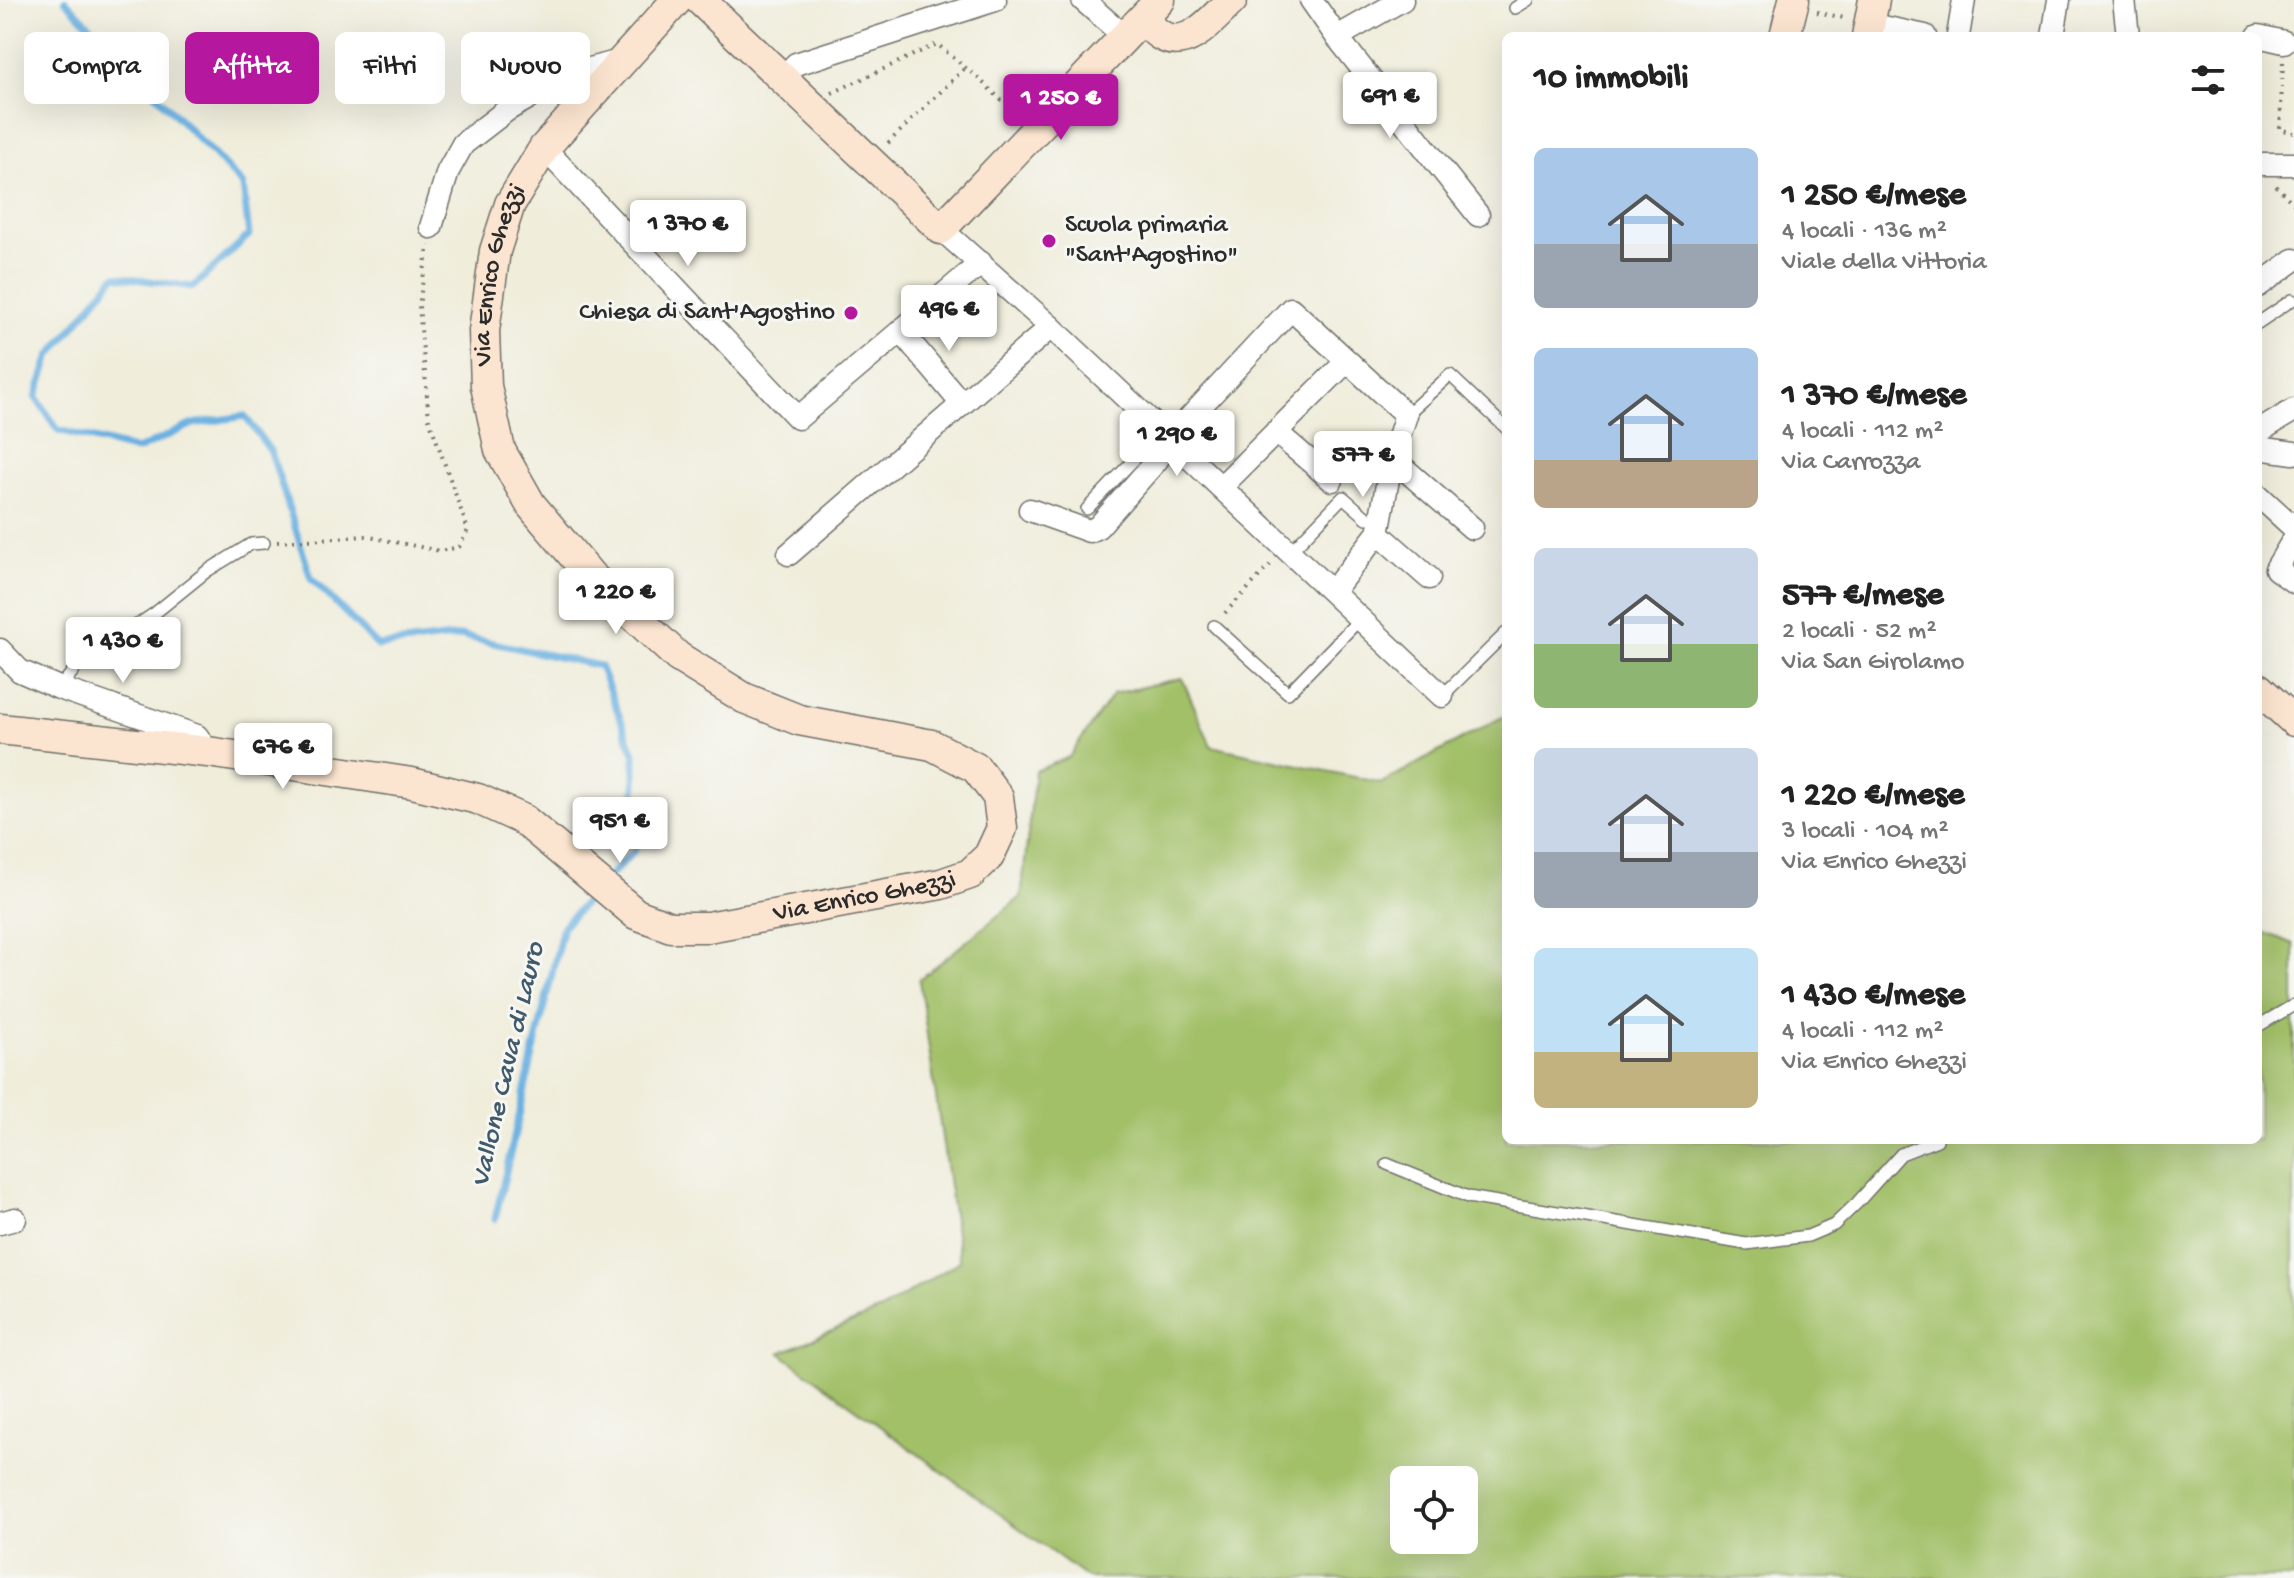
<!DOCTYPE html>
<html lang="it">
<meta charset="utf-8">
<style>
body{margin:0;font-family:"Gochi Hand",sans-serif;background:#f6f6f6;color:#222;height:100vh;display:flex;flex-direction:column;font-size:30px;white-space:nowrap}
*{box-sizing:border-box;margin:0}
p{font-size:26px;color:#767676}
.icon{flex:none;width:44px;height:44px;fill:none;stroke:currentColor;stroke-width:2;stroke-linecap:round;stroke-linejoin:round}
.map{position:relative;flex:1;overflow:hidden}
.sheet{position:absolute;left:1502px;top:32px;width:760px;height:1112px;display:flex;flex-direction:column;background:#fff;border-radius:12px;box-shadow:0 8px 32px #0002}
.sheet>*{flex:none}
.banner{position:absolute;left:24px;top:32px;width:760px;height:72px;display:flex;gap:16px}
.buttons{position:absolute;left:1390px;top:1466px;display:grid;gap:16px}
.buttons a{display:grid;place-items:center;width:88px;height:88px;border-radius:12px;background:#fff;box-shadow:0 8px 32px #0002;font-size:40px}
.price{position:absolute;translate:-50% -68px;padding:0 18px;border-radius:8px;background:#fff;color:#222;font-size:26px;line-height:52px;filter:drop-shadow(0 2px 4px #0008)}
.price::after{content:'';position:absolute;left:50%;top:48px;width:24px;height:18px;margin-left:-12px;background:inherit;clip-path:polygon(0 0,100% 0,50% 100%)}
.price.selected{background:#b5179e;color:#fff}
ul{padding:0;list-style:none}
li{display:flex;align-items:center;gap:24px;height:200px;padding:0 32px}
li span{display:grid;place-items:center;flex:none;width:224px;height:160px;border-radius:12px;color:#555}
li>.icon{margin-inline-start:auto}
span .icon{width:96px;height:96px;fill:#fffc;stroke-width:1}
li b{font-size:34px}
h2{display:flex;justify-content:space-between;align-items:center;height:96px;padding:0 32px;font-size:34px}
.tag{padding:0 28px;border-radius:12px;background:#fff;box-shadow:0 8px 32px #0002;font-size:28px;line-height:72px}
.tag.selected{background:#b5179e;color:#fff}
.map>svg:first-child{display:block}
.park{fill:#a2c068;stroke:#66764a;stroke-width:2;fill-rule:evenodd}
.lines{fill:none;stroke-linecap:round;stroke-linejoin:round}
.stream{stroke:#6ab1e1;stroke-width:7}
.lane-casing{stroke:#706f69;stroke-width:14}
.street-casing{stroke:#706f69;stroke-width:25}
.secondary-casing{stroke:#706f69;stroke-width:33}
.path{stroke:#706f69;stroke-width:4;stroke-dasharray:2 6;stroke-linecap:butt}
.lane{stroke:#fff;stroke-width:11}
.street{stroke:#fff;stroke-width:22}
.secondary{stroke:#fce5d0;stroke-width:30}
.poi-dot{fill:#b5179e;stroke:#f6f6f2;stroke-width:3}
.labels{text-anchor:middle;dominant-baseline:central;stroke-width:6;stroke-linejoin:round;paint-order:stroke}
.poi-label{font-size:26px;fill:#2b2b2b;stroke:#f6f6f2;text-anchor:start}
.street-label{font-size:26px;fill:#2b2b2b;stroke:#f6f6f2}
.water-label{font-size:28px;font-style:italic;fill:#415a6b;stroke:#f6f6f2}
</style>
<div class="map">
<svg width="2294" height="1578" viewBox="0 0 2294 1578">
<rect width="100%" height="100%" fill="#f6f6f2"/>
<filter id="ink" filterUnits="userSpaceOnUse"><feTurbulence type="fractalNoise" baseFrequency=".0125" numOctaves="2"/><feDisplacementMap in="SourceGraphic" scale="16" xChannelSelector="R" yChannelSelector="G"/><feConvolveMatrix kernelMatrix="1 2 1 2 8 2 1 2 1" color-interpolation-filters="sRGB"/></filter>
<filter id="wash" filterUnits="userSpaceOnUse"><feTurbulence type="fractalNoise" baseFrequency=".006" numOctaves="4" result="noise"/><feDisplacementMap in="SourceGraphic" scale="32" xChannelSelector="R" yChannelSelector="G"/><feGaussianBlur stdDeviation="1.8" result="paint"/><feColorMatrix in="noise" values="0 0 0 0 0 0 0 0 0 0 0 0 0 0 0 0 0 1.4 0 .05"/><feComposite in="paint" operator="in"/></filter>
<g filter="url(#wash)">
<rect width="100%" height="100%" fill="#f0eddb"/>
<!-- park -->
<path class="park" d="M1182 678 1211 746 1382 783 1506 715V1140H2258V930L2294 944V1578H1087L780 1353 881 1310 960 1261 919 980 1021 897 1035 771 1069 757 1113 694ZM1404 1480H1464V1540H1404Z"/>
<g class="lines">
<!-- stream -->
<g class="stream">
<path d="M65 0 243 185 249 235 193 287 115 276 50 356 36 397 58 430 137 450 193 424 245 416 271 452 311 578 378 646 461 636 600 666 635 756V850L605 881"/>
<path d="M495 1219 563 926 597 890"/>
</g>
</g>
</g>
<g filter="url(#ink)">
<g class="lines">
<defs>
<g id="lane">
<path d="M1515 8 1528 0"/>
<path d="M2258 323 2292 300"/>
<path d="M1406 415 1450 375 1506 428"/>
<path d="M1087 509 1161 431"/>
<path d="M1290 552 1343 497 1367 518"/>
<path d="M1214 626 1288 693 1360 619"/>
<path d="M59 688 81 662 155 613 207 571 251 544 264 543"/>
<path d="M1442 696 1506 633"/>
<path d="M2258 1026 2294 1005"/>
<path d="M1387 1164 1468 1197 1746 1244 1808 1236 1834 1225 1857 1203 1901 1154 1937 1140"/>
</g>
<g id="street">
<path d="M1083 0 1125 37"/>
<path d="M1311 0 1337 37 1478 215"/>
<path d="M2124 0 2128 36"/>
<path d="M1869 24 1925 36"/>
<path d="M1958 36 1964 0"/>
<path d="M2053 36 2059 0"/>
<path d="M2258 36 2284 42"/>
<path d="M1337 37 1402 0"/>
<path d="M781 79 796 64 995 0"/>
<path d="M544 148 798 418 981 263"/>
<path d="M2258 164H2294"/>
<path d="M431 227 448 171 463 144 507 110 571 74 620 61"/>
<path d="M941 229 1051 327 1442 696"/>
<path d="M2258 286 2294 260"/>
<path d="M901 331 962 404"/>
<path d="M1276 432 1332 480"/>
<path d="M2258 432 2294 410"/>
<path d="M2258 448 2294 453"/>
<path d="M1392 458 1472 528"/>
<path d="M1221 487 1347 361"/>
<path d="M2258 495 2294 528"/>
<path d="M1030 510 1089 531 1098 527 1157 460 1170 439 1291 309 1406 415 1392 458 1378 533 1333 591"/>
<path d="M1378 533 1429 578"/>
<path d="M2294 539 2276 569 2294 582"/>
<path d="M789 554 1051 327"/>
<path d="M0 650 20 671 59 688 197 736 208 752"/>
<path d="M0 1223 15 1219"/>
</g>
<g id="secondary">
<path d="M700 0 941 229 1160 0"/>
<path d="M1143 19C1148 24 1155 33 1162 36 1189 51 1215 16 1232 0"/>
<path d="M1785 36 1794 0"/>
<path d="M1867 36 1874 0"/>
<path d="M2258 688 2294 721"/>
<path id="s1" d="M0 729 208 752 412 783 478 799 524 820 636 914 671 927H708L941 884 970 874 989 856 1002 828 998 797 976 768 932 745 799 720 744 698 678 657 590 575 531 505 500 450 486 386 484 331 495 251 510 204 544 148 677 0"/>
</g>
</defs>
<!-- lane casing -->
<use href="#lane" class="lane-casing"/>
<!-- street casing -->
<use href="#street" class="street-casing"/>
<!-- secondary casing -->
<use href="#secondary" class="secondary-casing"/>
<!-- path -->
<g class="path">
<path d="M1817 12 1844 18"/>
<path d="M2283 62 2280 129 2294 133"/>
<path d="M832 93 937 44 979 79 1018 116"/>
<path d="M888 143 966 67"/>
<path d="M2276 186 2294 204"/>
<path d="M277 542 365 536 440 551 459 547 468 530 429 419 419 306 428 245"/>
<path d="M1225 613 1271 564"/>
</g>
<!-- lane -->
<use href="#lane" class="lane"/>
<!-- street -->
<use href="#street" class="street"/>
<!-- secondary -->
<use href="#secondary" class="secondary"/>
</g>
</g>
<!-- markers -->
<g class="poi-dot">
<circle cx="1049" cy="241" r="8"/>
<circle cx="851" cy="313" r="8"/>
</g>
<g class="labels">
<!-- poi labels -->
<g class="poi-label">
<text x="1065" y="226">Scuola primaria<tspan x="1065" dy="30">"Sant'Agostino"</tspan></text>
<text x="835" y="313" text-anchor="end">Chiesa di Sant'Agostino</text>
</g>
<!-- street labels -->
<g class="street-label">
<text stroke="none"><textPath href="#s1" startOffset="1922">Via Enrico Ghezzi</textPath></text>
<text stroke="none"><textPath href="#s1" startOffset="914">Via Enrico Ghezzi</textPath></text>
</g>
<!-- water labels -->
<g class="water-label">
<text transform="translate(509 1065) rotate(-77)">Vallone Cava di Lauro</text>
</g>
</g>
</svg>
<div class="buttons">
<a><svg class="icon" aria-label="locate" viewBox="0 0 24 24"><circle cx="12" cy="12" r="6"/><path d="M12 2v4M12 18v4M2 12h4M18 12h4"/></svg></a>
</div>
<b class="price" style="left:1390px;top:140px">691 €</b>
<b class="price selected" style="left:1061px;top:142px">1 250 €</b>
<b class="price" style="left:688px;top:268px">1 370 €</b>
<b class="price" style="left:949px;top:353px">496 €</b>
<b class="price" style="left:1177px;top:478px">1 290 €</b>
<b class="price" style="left:1363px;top:499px">577 €</b>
<b class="price" style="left:616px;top:636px">1 220 €</b>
<b class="price" style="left:123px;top:685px">1 430 €</b>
<b class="price" style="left:283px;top:791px">676 €</b>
<b class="price" style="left:620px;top:865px">951 €</b>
<div class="banner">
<a class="tag">Compra</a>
<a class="tag selected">Affitta</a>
<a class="tag">Filtri</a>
<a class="tag">Nuovo</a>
</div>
<section class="sheet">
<h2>10 immobili<svg class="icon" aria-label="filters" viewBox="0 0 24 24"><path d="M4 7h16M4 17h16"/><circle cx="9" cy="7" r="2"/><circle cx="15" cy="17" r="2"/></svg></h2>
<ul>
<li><span style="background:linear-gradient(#a9c7e8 60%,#9aa5b1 0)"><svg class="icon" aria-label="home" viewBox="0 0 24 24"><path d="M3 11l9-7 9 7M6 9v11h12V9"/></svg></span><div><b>1 250 €/mese</b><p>4 locali · 136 m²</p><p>Viale della Vittoria</p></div></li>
<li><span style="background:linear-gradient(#a9c7e8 70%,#b9a48a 0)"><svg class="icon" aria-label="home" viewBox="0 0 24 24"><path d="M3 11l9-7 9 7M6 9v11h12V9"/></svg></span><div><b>1 370 €/mese</b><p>4 locali · 112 m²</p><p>Via Carrozza</p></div></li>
<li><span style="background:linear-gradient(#c9d6e8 60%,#8fb573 0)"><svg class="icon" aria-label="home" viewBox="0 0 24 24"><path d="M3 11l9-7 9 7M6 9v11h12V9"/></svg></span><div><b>577 €/mese</b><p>2 locali · 52 m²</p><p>Via San Girolamo</p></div></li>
<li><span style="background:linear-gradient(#c9d6e8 65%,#9aa5b1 0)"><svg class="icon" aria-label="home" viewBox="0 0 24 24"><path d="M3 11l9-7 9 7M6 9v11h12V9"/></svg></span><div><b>1 220 €/mese</b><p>3 locali · 104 m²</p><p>Via Enrico Ghezzi</p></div></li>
<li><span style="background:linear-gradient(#bfe0f5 65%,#c2b280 0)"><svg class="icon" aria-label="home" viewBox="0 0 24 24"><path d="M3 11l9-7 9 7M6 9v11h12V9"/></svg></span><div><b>1 430 €/mese</b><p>4 locali · 112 m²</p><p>Via Enrico Ghezzi</p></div></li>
</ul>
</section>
</div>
